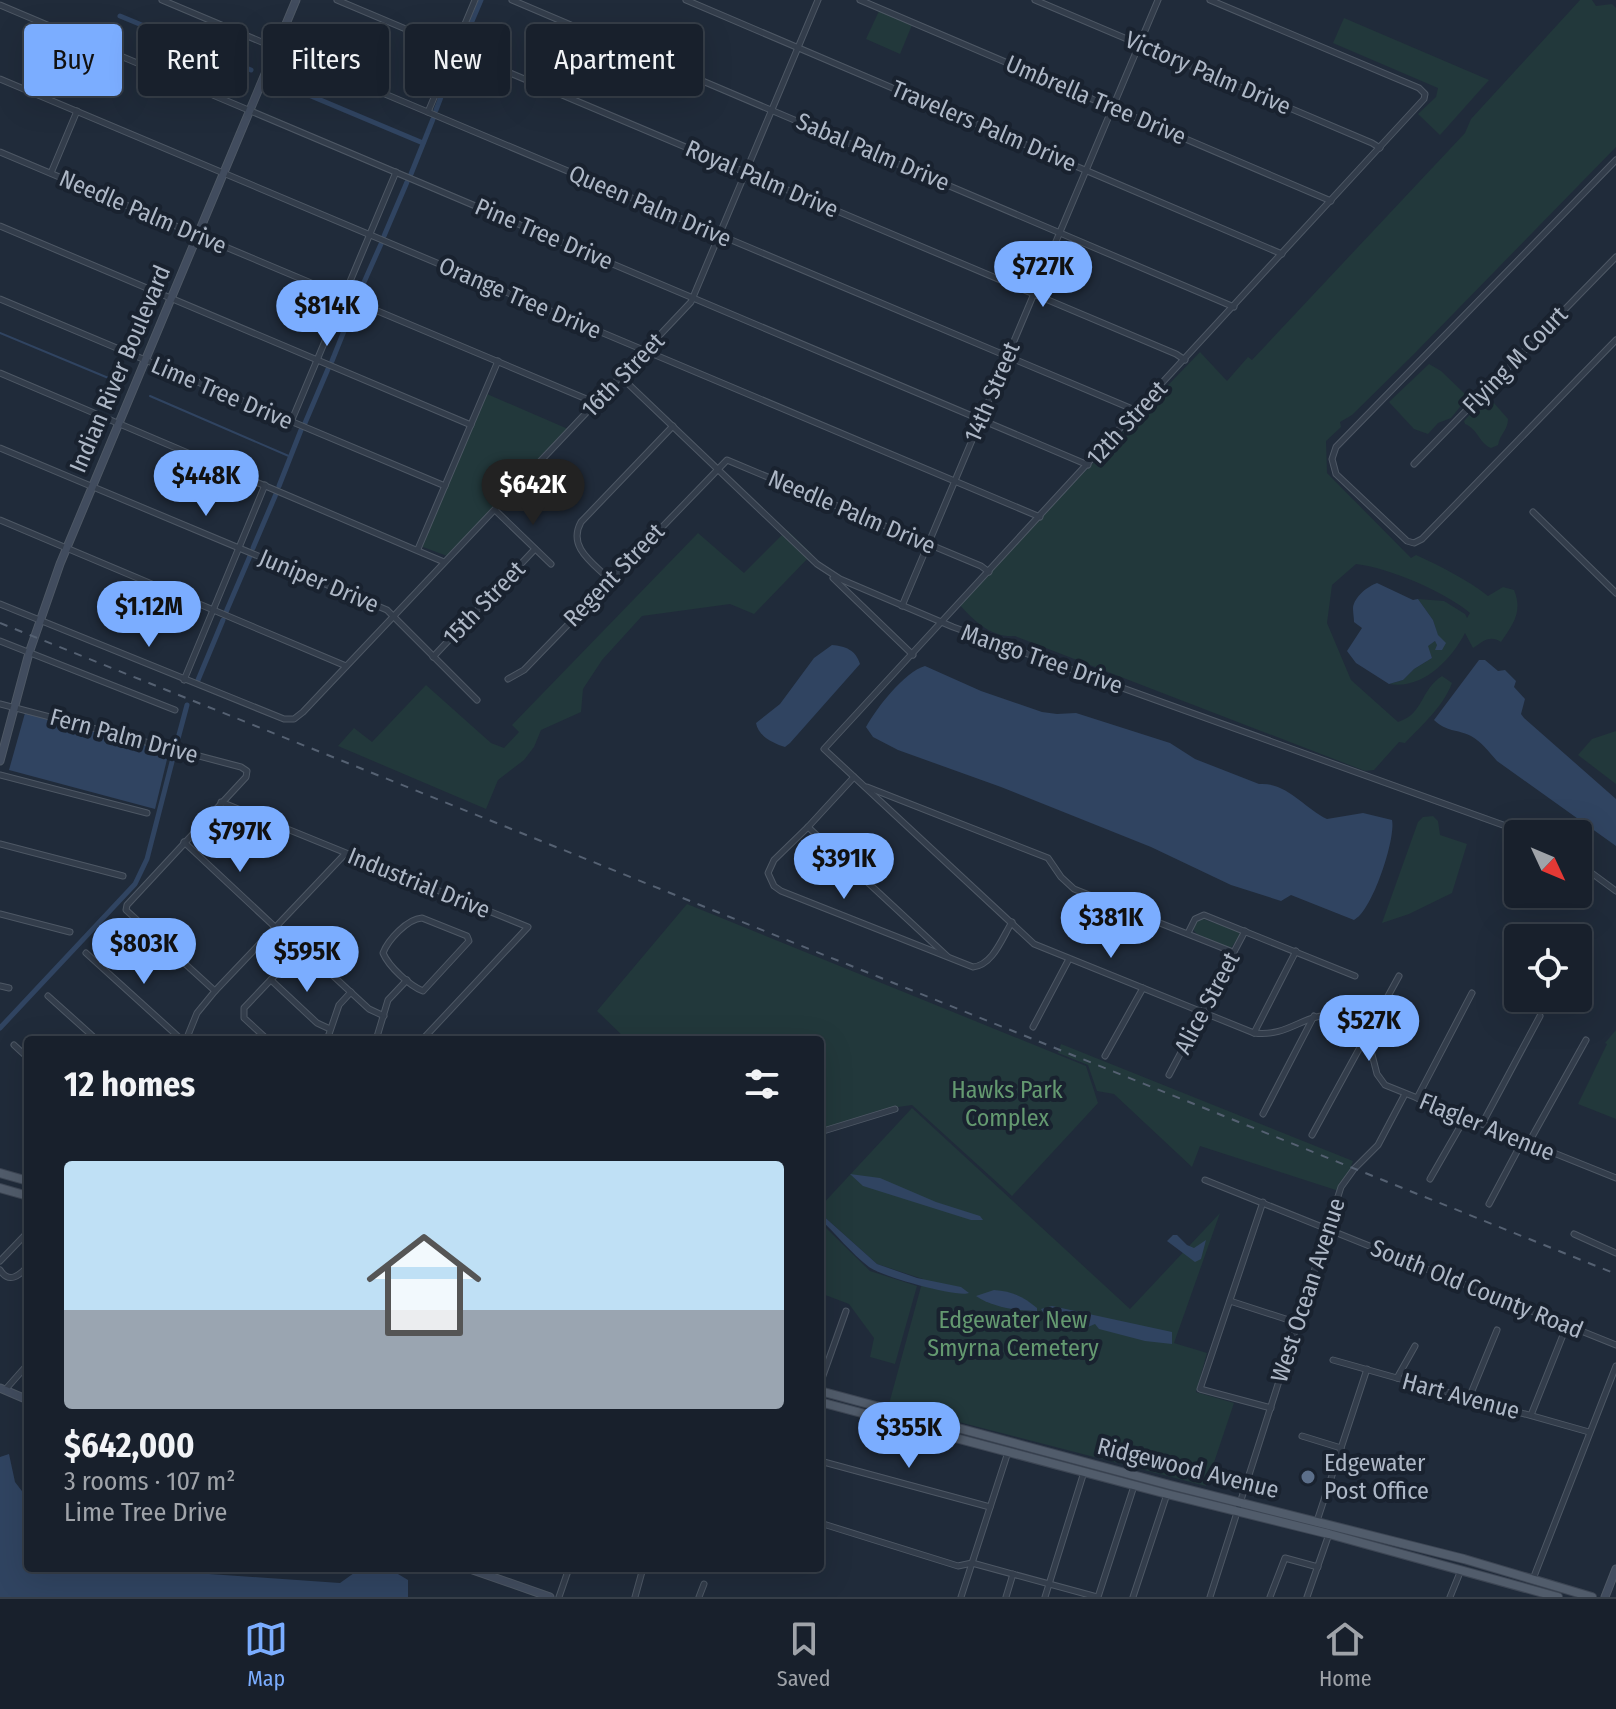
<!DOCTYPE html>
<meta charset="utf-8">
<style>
body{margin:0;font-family:"Fira Sans Condensed",sans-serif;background:#252d38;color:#f1f3f6;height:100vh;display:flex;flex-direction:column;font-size:30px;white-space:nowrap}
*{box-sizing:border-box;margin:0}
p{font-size:26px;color:#9fa3a9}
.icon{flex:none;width:44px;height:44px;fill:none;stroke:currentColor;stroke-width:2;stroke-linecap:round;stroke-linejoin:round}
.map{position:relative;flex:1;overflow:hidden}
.panel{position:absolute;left:24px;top:1036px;width:800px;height:536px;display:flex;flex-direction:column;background:#18202c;border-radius:8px;box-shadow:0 8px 32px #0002,0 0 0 2px #363e48}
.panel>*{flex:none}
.guide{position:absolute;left:24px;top:24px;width:800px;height:72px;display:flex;gap:16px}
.needle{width:52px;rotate:134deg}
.tools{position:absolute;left:1504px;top:820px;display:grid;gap:16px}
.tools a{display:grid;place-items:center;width:88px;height:88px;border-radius:8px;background:#18202c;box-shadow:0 8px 32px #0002,0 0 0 2px #363e48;font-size:40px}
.price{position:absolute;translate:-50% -68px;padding:0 18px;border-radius:28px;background:#7badff;color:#111;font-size:26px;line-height:52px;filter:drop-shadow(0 2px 4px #0008)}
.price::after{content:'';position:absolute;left:50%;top:48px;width:24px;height:18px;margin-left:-12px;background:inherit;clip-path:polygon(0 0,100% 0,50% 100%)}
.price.current{background:#222;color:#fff}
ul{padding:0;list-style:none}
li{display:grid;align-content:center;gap:16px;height:424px;padding:0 40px}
li span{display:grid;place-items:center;height:248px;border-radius:8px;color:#555}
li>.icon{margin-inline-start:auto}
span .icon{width:144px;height:144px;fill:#fffc;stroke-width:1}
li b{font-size:34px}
h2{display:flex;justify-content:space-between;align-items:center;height:96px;padding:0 40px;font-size:34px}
.chip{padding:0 28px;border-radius:8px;background:#18202c;box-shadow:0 8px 32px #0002,0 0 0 2px #363e48;font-size:28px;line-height:72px}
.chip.current{background:#7badff;color:#111}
.tab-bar{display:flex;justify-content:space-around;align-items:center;height:112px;border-top:2px solid #363e48;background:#18202c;font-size:22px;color:#9fa3a9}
.tab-bar a{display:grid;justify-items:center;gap:4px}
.tab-bar .current{color:#7badff}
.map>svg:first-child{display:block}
.green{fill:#22383b}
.water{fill:#304461}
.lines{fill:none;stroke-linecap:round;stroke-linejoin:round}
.stream{stroke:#304461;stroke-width:2}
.canal{stroke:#304461;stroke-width:5}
.street-casing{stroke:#4e5865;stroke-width:7}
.secondary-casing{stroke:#4e5865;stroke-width:9}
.primary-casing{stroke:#3d4654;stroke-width:10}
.street{stroke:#333d4b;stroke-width:5}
.secondary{stroke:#414c5e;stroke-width:7}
.primary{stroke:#515c6b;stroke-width:8}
.rail{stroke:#556172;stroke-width:2;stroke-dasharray:8 8;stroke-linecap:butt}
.service-dot{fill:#5c6f8a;stroke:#19222f;stroke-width:3}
.labels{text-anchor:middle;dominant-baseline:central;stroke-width:8;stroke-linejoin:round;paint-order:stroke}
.street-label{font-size:24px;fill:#aeb8c7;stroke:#19222f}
.park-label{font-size:24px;fill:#649970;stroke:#19222f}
.poi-label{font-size:24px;fill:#aeb8c7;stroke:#19222f;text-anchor:start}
</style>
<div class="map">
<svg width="1616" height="1597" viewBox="0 0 1616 1597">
<rect width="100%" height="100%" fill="#202b3a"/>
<!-- green -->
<g class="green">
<path d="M1580 0H1592L1596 6 1612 4 1616 8V147L1414 354 1352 415 1340 422 1341 427 1326 441 1327 473 1411 558 1416 555C1442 567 1466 579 1488 596L1503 587 1514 590C1523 612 1513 624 1501 642 1490 634 1482 642 1473 648L1465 633C1451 660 1422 690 1389 684L1403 680 1414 669 1432 658 1427 646 1435 641 1442 650 1433 620 1418 599 1444 601 1465 614 1467 618 1470 613C1444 591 1389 568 1356 564L1332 585 1327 623 1351 680 1398 722C1424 714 1420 690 1442 676L1452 683C1443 707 1422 725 1405 743L1399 742 1374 770 1365 771 1015 636C991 638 973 620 958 603L1200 352 1227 381 1248 357 1252 360 1465 133 1471 119Z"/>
<path d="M879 11 912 25 900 54 866 39Z"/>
<path d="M1344 18 1489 80 1440 135 1418 114 1436 97 1438 88 1333 43Z"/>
<path d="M1429 364 1441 371 1466 395 1464 402 1451 418 1438 423 1428 434 1414 429 1389 402Z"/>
<path d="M487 394 568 429 447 556 423 547 422 544Z"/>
<path d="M1489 401 1493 402 1508 419C1508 430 1500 434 1498 445L1491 448C1479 443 1478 429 1465 424L1464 421 1476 408Z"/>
<path d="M787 530 812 554 754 614 730 604 642 616 602 660 583 689 581 712 541 730 534 747 524 760 498 780 486 809 338 746 354 728 372 742 426 685 491 743 504 748 519 732 512 725 698 533 744 573Z"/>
<path d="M1616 731V784L1578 755 1592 739Z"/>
<path d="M1433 816 1438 821 1440 835 1467 844 1452 893 1409 914 1382 923 1418 822 1423 817Z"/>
<path d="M687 904 1086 1066 1098 1103 1012 1196 912 1105 884 1109 820 1129V1040H627L597 1011Z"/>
<path d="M1200 918 1238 931 1240 935 1231 948 1197 934 1194 931V924Z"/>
<path d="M1616 1030V1119L1578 1104 1607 1044 1605 1043Z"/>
<path d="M1061 1044 1353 1161 1342 1192 1200 1146 1192 1167 1114 1094 1097 1091 1088 1065 1058 1053Z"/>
<path d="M912 1108 1130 1309 1220 1213 1174 1343 1207 1353 1196 1392 1234 1403 1206 1486 889 1404 923 1279 877 1264 820 1213V1207Z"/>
<path d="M824 1226 870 1271 917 1286 895 1364 870 1357 874 1338 849 1304 820 1293V1239Z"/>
</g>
<!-- water -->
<g class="water">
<path d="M1377 583 1413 600 1418 599 1433 620 1438 635 1446 643 1442 650H1435L1437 645 1435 641 1428 646 1432 658 1414 669 1403 680 1389 684 1356 663 1347 651 1362 628 1354 622C1354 618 1353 613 1353 608 1354 597 1368 586 1377 583Z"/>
<path d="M832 645C845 646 856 650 860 664L790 743 785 747C773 743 758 736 756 723L780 704 814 658Z"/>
<path d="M1479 660H1485L1498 671 1505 670 1516 681 1514 687 1525 699 1521 714 1524 718 1616 799V846L1497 761C1489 752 1482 742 1471 736 1457 729 1446 732 1434 720Z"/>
<path d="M925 666 981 691 1042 712 1057 714 1076 713 1170 743 1195 759 1259 784C1287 782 1304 808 1327 819L1363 813 1392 820C1396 839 1372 912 1354 920L1291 895 1281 901 1231 885 1151 847 1001 787 898 750 873 737 866 727C876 709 904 672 925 666Z"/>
<path d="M25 713 169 751 155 809 9 770Z"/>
<path d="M850 1174 880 1178 936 1202 980 1216 983 1220H971L863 1186Z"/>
<path d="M820 1213 877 1264 917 1278 961 1287 969 1293C958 1298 880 1276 869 1267 851 1253 836 1234 820 1219Z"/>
<path d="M1173 1235H1177L1187 1245 1194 1248 1206 1240 1201 1259 1195 1262 1167 1241Z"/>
<path d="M994 1290C1012 1291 1024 1297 1037 1308V1311C1017 1311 992 1307 976 1296Z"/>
<path d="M1052 1306 1172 1332V1344L1145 1341 1099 1329 1095 1324 1088 1327 1047 1318 1041 1309Z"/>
<path d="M9 1454 15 1482 28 1499V1568H191L195 1573 340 1583 361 1568H388L408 1580V1597H0V1457Z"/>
</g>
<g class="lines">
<!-- stream -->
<g class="stream">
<path d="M0 333 118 382"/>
<path d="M150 396 291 457"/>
</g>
<!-- canal -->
<g class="canal">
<path d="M120 16 251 70"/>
<path d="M461 47 481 0"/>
<path d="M280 83 423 143"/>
<path d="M436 110 457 55"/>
<path d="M411 174 433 119"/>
<path d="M384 236 407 182"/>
<path d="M357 298 381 244"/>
<path d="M332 361 354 306"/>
<path d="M305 423 328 369"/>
<path d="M279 486 301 430"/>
<path d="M253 548 276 494"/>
<path d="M226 612 250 556"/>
<path d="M198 680 223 620"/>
<path d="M176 746 187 705"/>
<path d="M0 1028 135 884 147 859 174 754"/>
</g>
<defs>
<g id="street">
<path d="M162 0 1130 408 1136 413"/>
<path d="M337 0 1176 354 1185 360"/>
<path d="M512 0 1234 307"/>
<path d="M686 0 1282 254"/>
<path d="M860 0 1331 201"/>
<path d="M1035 0 1372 143 1380 148"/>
<path d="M1210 0 1419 88 1425 94 1424 99 824 749 1034 944 1254 1033C1302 1039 1314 990 1367 1035L1377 1074 1385 1085 1616 1178"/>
<path d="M0 5 1088 465"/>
<path d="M0 79 1040 517"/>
<path d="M428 112 475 0"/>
<path d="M0 152 596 403"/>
<path d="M1616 160 1336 447 1332 459 1336 474 1407 541 1414 543 1422 539 1616 340"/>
<path d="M51 173 77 111"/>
<path d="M0 226 471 425"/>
<path d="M0 299 445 486"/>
<path d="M0 373 444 562"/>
<path d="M621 377 817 564 840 579 953 627 1528 834"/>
<path d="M291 422 396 172"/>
<path d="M0 448 387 610 477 700"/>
<path d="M1414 464 1616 257"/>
<path d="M495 510 551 564"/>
<path d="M1533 512 1616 593"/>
<path d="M0 520 346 666"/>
<path d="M418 549 498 361"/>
<path d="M833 578 913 655"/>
<path d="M610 580C593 563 567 547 581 522L673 426"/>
<path d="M0 604 284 719H294L303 712 691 302 818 0"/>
<path d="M902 606 1158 0"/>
<path d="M0 641 175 710"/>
<path d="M433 657 535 549"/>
<path d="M508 679 524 670 727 460 981 566 989 572"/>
<path d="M184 680 265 485"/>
<path d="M0 704 241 767 247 771 246 777 127 905 126 910 215 991"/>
<path d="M0 775 147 813"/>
<path d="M854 777 808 827 774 860 768 873 774 886 781 891 973 967C993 965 1002 938 1012 922"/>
<path d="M867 787 1048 858 1061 877 1074 889 1233 952"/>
<path d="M221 802 528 927 422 1040"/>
<path d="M808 827 947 956"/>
<path d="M184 842 275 927"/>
<path d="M0 844 123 876"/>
<path d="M1578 863 1616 891"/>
<path d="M0 914 70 932"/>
<path d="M422 918 467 936 469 941 423 991C410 986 389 967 383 953 388 940 407 919 422 918Z"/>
<path d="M1188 933 1195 919 1204 915 1355 976"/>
<path d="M86 953 182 1040"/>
<path d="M271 980 317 1023 330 1029"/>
<path d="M0 986 9 988"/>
<path d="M48 996 97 1040"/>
<path d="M1033 1027 1069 959"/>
<path d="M1254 1033 1296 951"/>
<path d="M186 1040 197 1013 215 991 345 854"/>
<path d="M268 1040 244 1018V1008L299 950 304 949 369 1009 384 1016"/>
<path d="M327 1040 339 1005 351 992"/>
<path d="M376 1040 388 1000 407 980"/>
<path d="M14 1045 28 1058"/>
<path d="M1105 1056 1143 988"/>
<path d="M1169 1075 1245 931"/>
<path d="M1417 1098 1472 993"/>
<path d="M1263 1114 1314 1016"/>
<path d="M1482 1124 1540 1016"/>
<path d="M820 1132 895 1109"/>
<path d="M1312 1135 1399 976"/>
<path d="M1528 1144 1586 1040"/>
<path d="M1430 1179 1465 1118"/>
<path d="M1205 1180 1616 1345"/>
<path d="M1263 1202 1200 1389 1271 1408"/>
<path d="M1489 1204 1522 1142"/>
<path d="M1574 1234 1616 1253"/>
<path d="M0 1261 28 1232"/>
<path d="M0 1270C9 1284 19 1276 28 1266"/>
<path d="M1230 1301 1298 1323"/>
<path d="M1333 1360 1589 1432"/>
<path d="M1397 1378 1415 1346"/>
<path d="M820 1384 846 1311"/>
<path d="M5 1390 28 1364"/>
<path d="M1469 1398 1497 1330"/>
<path d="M1531 1415 1567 1325"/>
<path d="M1302 1436 1341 1448"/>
<path d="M820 1461 990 1507"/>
<path d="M1317 1521 1367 1369"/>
<path d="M820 1523 958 1566 972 1563 1097 1597"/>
<path d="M1533 1579 1616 1366"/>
<path d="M559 1597 569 1568"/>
<path d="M635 1597 643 1568"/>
<path d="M699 1597 704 1584"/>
<path d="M961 1597 1008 1452"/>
<path d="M1006 1597 1013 1574"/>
<path d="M1045 1597 1084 1472"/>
<path d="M1098 1597 1134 1486"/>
<path d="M1133 1597 1167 1494"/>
<path d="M1210 1597 1341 1187 1354 1169 1378 1145 1405 1094"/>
<path d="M1270 1597 1285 1558 1318 1567"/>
<path d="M1307 1597 1329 1534"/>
<path d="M1450 1597 1461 1570"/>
</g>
<g id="secondary">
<path d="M0 761 29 653 60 564 296 0"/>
<path d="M0 1388 28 1400"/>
<path d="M467 1568 550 1597"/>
<path d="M1605 1597 1616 1569"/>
</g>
<g id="primary">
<path d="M0 1173 28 1181"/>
<path d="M0 1188 28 1196"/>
<path d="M820 1391 1170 1485 1464 1559 1592 1597"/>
<path d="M820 1402 1167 1494 1329 1534 1558 1597"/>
</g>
</defs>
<!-- street casing -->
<use href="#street" class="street-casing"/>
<!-- secondary casing -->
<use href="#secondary" class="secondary-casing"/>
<!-- primary casing -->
<use href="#primary" class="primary-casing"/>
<!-- street -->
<use href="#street" class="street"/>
<!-- secondary -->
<use href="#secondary" class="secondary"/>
<!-- primary -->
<use href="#primary" class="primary"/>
<!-- rail -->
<path class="rail" d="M0 623 1616 1274"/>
</g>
<!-- markers -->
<circle class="service-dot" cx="1308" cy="1477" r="8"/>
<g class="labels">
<!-- street labels -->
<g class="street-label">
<text transform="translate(1208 73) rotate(23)">Victory Palm Drive</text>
<text transform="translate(1096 100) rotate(23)">Umbrella Tree Drive</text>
<text transform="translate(984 126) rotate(23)">Travelers Palm Drive</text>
<text transform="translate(873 152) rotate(23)">Sabal Palm Drive</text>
<text transform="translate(762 179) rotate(23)">Royal Palm Drive</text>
<text transform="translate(650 206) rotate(23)">Queen Palm Drive</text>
<text transform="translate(143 212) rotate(23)">Needle Palm Drive</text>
<text transform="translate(544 234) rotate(23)">Pine Tree Drive</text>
<text transform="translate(520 298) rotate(23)">Orange Tree Drive</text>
<text transform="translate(1515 360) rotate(-46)">Flying M Court</text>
<text transform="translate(120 369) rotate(-67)">Indian River Boulevard</text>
<text transform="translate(623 375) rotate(-46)">16th Street</text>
<text transform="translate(992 392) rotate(-67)">14th Street</text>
<text transform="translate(222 393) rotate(23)">Lime Tree Drive</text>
<text transform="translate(1127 423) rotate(-47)">12th Street</text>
<text transform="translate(852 512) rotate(23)">Needle Palm Drive</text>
<text transform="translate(614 575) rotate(-46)">Regent Street</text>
<text transform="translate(319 581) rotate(23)">Juniper Drive</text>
<text transform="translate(484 603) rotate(-46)">15th Street</text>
<text transform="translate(1042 659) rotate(19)">Mango Tree Drive</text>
<text transform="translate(124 736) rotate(15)">Fern Palm Drive</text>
<text transform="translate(419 883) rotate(22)">Industrial Drive</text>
<text transform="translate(1207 1003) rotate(-62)">Alice Street</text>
<text transform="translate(1487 1127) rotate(22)">Flagler Avenue</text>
<text transform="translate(1477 1289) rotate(22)">South Old County Road</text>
<text transform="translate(1308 1290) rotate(-72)">West Ocean Avenue</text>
<text transform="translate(1461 1396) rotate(15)">Hart Avenue</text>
<text transform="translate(1188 1468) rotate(14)">Ridgewood Avenue</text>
</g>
<!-- park labels -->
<g class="park-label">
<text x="1007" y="1090">Hawks Park<tspan x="1007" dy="28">Complex</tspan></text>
<text x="1013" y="1320">Edgewater New<tspan x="1013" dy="28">Smyrna Cemetery</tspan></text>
</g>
<!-- poi labels -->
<g class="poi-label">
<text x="1324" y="1463">Edgewater<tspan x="1324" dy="28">Post Office</tspan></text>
</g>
</g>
</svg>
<div class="tools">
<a><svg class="needle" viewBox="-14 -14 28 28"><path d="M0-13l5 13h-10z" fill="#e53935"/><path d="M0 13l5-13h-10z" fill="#9fa3a9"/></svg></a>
<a><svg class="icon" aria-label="locate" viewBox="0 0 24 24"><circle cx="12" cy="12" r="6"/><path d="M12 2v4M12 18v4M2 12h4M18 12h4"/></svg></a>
</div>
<b class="price" style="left:1043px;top:309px">$727K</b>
<b class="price" style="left:327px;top:348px">$814K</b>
<b class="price" style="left:206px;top:518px">$448K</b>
<b class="price current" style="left:533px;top:527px">$642K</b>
<b class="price" style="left:149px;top:649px">$1.12M</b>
<b class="price" style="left:240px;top:874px">$797K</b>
<b class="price" style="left:844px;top:901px">$391K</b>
<b class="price" style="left:1111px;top:960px">$381K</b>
<b class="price" style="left:144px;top:986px">$803K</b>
<b class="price" style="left:307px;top:994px">$595K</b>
<b class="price" style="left:1369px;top:1063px">$527K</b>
<b class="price" style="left:909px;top:1470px">$355K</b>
<div class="guide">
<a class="chip current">Buy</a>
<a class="chip">Rent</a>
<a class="chip">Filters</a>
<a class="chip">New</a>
<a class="chip">Apartment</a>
</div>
<section class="panel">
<h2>12 homes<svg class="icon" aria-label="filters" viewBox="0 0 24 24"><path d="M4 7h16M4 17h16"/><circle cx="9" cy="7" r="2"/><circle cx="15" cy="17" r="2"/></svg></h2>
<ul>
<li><span style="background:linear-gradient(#bfe0f5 60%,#9aa5b1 0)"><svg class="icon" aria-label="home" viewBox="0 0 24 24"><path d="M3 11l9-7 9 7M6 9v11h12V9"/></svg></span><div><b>$642,000</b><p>3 rooms · 107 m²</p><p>Lime Tree Drive</p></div></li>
</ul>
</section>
</div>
<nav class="tab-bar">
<a class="current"><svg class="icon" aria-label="map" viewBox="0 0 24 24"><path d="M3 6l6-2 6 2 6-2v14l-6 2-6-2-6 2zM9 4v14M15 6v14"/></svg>Map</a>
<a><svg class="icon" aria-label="saved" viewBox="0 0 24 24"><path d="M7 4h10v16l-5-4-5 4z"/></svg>Saved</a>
<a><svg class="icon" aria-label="home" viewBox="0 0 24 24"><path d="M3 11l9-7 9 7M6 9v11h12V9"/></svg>Home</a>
</nav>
